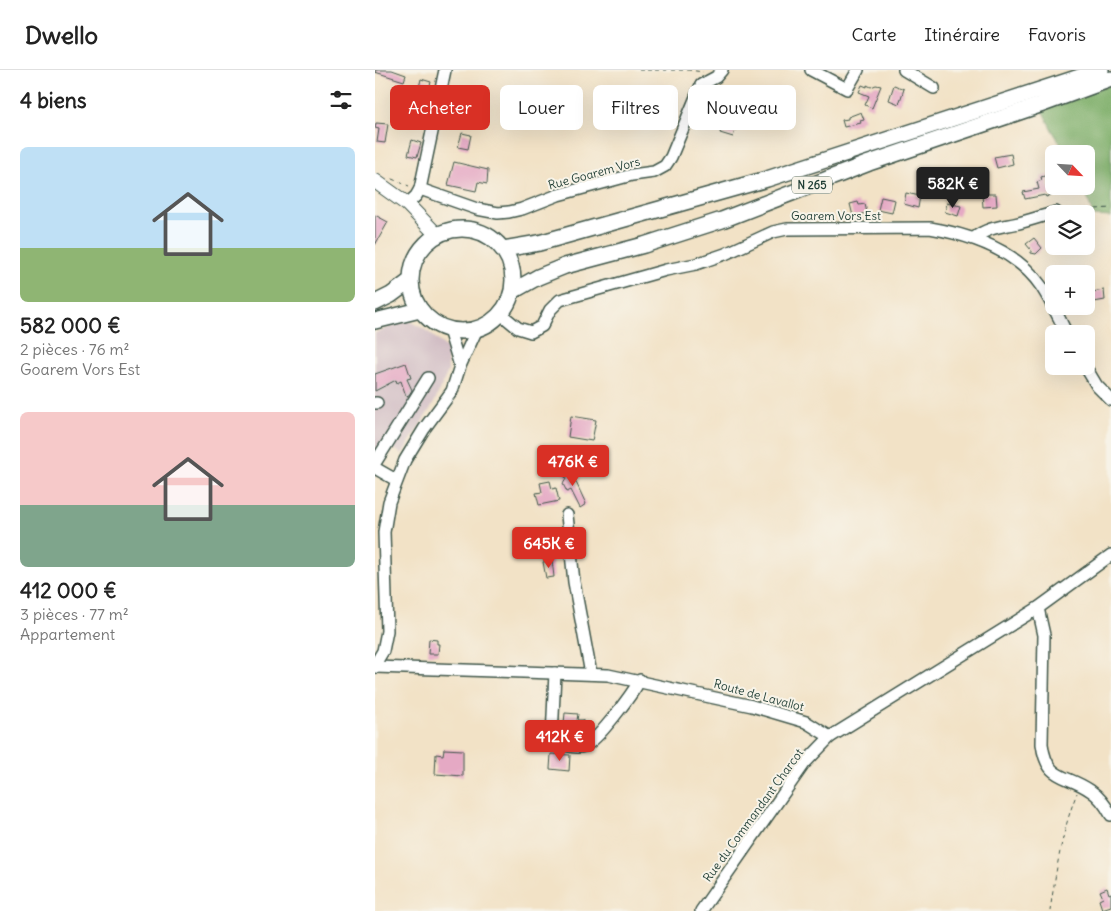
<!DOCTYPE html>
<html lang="fr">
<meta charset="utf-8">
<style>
body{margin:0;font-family:Delius,sans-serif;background:#f2f2f2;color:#222;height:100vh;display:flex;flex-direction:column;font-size:19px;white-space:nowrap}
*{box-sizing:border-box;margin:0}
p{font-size:16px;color:#767676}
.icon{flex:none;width:28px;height:28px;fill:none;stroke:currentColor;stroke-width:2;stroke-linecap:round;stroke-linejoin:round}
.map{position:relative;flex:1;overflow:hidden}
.panel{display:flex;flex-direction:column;background:#fff;width:375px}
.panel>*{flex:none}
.top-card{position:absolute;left:15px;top:15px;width:475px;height:45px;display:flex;gap:10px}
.needle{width:32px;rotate:115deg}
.controls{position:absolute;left:670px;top:75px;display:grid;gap:10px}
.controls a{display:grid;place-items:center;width:50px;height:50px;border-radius:8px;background:#fff;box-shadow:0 5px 20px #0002;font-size:25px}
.price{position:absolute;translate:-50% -42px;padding:0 11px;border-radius:5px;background:#d93025;color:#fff;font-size:16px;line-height:32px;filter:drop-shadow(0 1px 2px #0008)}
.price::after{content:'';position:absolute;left:50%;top:30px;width:15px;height:11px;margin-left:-8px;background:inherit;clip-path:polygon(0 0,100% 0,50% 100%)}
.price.current{background:#222;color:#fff}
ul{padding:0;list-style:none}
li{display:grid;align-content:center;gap:10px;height:265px;padding:0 20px}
li span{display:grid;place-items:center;height:155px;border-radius:8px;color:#555}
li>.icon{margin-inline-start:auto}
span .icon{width:90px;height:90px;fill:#fffc;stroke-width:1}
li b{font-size:21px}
h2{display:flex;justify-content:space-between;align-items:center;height:60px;padding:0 20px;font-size:21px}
.chip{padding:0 18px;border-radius:8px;background:#fff;box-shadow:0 5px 20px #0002;font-size:18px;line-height:45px}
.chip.current{background:#d93025;color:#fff}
header{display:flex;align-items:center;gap:30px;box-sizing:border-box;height:70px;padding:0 25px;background:#fff;border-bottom:1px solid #e0e0e0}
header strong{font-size:24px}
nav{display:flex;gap:28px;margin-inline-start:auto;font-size:18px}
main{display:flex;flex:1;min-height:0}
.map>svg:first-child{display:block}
.industrial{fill:#d2bec5}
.forest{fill:#7cad67;stroke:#4e754e}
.building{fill:#e5a9c4}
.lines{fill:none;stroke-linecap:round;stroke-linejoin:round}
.minor-casing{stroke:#3f564a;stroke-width:14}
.major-casing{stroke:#3f564a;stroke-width:16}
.highway-casing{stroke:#3f564a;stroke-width:18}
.path{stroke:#3f564a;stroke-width:1;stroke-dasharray:4 4;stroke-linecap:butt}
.minor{stroke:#fff;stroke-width:11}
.major{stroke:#fff;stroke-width:14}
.highway{stroke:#fff;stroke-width:15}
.labels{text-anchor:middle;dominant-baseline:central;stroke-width:4;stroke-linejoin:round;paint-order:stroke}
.shield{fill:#f7f3e8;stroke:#60746a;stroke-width:1}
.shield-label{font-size:11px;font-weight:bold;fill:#1f3d34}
.street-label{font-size:12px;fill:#1f3d34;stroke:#f7f3e8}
</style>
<header>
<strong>Dwello</strong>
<nav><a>Carte</a><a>Itinéraire</a><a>Favoris</a></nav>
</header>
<main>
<section class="panel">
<h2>4 biens<svg class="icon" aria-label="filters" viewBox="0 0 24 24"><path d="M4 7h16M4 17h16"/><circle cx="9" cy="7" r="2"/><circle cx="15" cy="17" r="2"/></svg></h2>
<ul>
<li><span style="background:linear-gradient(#bfe0f5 65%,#8fb573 0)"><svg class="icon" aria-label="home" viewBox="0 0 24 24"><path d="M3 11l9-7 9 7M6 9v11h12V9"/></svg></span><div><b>582 000 €</b><p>2 pièces · 76 m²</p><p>Goarem Vors Est</p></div></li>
<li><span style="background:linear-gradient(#f6c9c9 60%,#7fa58c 0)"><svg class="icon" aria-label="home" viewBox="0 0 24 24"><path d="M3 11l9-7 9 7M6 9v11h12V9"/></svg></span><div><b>412 000 €</b><p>3 pièces · 77 m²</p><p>Appartement</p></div></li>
</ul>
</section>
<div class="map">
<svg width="736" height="841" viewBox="0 0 736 841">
<rect width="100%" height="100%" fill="#f7f3e8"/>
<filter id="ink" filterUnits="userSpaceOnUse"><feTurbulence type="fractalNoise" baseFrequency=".02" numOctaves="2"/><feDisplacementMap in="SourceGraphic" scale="10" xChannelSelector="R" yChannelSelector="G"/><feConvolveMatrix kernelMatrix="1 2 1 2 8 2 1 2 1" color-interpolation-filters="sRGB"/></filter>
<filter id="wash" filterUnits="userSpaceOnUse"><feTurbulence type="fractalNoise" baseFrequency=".0096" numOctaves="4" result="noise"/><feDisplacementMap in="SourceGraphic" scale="20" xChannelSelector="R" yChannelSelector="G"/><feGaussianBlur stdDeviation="1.12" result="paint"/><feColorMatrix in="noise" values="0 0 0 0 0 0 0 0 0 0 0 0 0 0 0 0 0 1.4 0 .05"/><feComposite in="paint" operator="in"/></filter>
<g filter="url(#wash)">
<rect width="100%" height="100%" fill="#f2e2c6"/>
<!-- industrial -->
<path class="industrial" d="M32 250 51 260 72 278 73 301 59 333 27 384 18 378 0 408V263Z"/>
<!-- forest -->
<path class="forest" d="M736 15V147L718 146 709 116H711V84H692L677 60 665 36Z"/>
<g id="blocks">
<!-- building -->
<g class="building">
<path d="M0 0H17L31 5 29 11 0 2Z"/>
<path d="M46 9 56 12 53 20 57 21 56 27 43 22Z"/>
<path d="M487 15 492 17V15L496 17 501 15 506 16 497 38 490 35 494 26 484 22Z"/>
<path d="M519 15 529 19 524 34 514 30Z"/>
<path d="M410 33 412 45 396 48V38L401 37 400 34Z"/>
<path d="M486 42 489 50 485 51 486 53 469 57 467 50 473 49V47Z"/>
<path d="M348 52 361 57 358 67 345 63Z"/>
<path d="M1 53 13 54 10 73 2 72 4 59 0 58Z"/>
<path d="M87 63 96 65 93 79 83 77Z"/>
<path d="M37 70 46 73 42 87 33 85Z"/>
<path d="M636 84 638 94 622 98 619 87Z"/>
<path d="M79 92 113 100 112 114 103 112 101 121 73 115Z"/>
<path d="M589 103 592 106 594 104 598 108 589 115V119H581V114H575V105L587 106Z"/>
<path d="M673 105V118L677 117 676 125 671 127 670 125 650 129 648 122 664 119 662 112 667 110 666 107Z"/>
<path d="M531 123 545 126 543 138 529 134Z"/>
<path d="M607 124H621L622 136 608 137Z"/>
<path d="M506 127 520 130 517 143 503 140Z"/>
<path d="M483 132 484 135 490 134 492 143 478 146 475 134Z"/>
<path d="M572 133 586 136 583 146 570 142Z"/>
<path d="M0 145 13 152 0 175Z"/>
<path d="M659 168 667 178 661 184 656 183V180L651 174Z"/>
<path d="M729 220 730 230 719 232 717 222Z"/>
<path d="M31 293 36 308 32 309 37 320 34 325 31 326 26 311 22 313 21 310 0 321V304Z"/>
<path d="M196 346 221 350 217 371 193 367Z"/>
<path d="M194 397 211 434 205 438 196 420 192 422 188 414 191 409 187 400Z"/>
<path d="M175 411 177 419 181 418 184 431 164 435 161 423 167 422 165 413Z"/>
<path d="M177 490 179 507 171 508 168 492Z"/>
<path d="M54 569 62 570V574H64L63 584H53Z"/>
<path d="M190 643 203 644 202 650H208L207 657 204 659H198V654L189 653Z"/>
<path d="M69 679 88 680V706L60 704 61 684 68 685Z"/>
<path d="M176 684 195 685 194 701 175 699Z"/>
<path d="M732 818 734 824 736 823V836L727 839 724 830 728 828 725 821Z"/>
</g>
</g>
</g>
<g filter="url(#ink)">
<use href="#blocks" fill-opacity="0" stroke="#3f564a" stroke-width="1"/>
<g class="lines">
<defs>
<g id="minor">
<path d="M436 0 472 19 483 0"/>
<path d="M529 0 559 18"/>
<path d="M45 119 102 139 123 143 134 142 147 139 183 125 257 105 279 102 290 96 296 87 326 15 341 7 347 0"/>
<path d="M32 134 41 126 45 119 70 0"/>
<path d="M599 168C612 158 624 157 639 154 653 151 667 146 681 142"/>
<path d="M126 244 143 258 156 262 167 256 175 240 185 230 291 200 321 194 350 184 398 162 412 159 555 158C596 165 641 180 666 216 676 231 684 248 692 264"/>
<path d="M74 260 85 296"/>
<path d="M710 296 722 316 736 330"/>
<path d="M0 333H2"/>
<path d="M0 393 53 308"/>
<path d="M0 398 21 410"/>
<path d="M192 445 199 512 216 604"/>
<path d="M663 538 669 565 667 674C672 712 691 703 716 721 725 727 731 736 736 745"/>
<path d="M0 597 233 605 377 636 431 652 455 667"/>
<path d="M2 597V591L8 581 12 561 9 462 14 432 30 390 49 359 77 321 85 296 102 259"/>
<path d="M180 603 177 667C183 674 199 679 209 676 222 672 257 624 265 610"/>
<path d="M326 841 429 694 455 667 663 538 736 485"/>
</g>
<path id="major" d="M0 111 32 134 62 165"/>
<g id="highway">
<circle cx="87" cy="210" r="51"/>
<path d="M128 179 164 173 392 109 726 0"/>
<path d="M138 221 163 207 190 196 269 175 347 150 494 93 665 35 736 9"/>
<path d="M0 233 16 225 35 211"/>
<path d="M0 251 45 240"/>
</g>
</defs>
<!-- minor casing -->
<use href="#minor" class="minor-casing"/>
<!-- major casing -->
<use href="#major" class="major-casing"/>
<!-- highway casing -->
<use href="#highway" class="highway-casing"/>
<!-- path -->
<g class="path">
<path d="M264 0H314L328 2"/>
<path d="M17 109 34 116"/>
<path d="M689 141 736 138"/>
<path d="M675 841C681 801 687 760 702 723"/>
</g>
<!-- minor -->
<use href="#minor" class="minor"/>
<!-- major -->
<use href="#major" class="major"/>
<!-- highway -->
<use href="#highway" class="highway"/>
</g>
</g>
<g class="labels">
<!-- shield labels -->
<rect class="shield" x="417" y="106.5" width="40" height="17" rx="4"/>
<g class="shield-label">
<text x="437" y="115">N 265</text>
</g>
<!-- street labels -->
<g class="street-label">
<text transform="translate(219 103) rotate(-15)">Rue Goarem Vors</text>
<text x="461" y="145">Goarem Vors Est</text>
<text transform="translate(384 625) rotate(15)">Route de Lavallot</text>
<text transform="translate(378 745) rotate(-54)">Rue du Commandant Charcot</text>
</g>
</g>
</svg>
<div class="controls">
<a><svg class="needle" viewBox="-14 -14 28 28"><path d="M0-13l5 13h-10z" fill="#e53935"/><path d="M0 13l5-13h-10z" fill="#767676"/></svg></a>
<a><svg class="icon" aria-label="layers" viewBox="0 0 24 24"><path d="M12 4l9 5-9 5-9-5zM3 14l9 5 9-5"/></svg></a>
<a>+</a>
<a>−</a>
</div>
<b class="price current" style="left:578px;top:139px">582K €</b>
<b class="price" style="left:198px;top:417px">476K €</b>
<b class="price" style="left:174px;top:499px">645K €</b>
<b class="price" style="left:185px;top:692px">412K €</b>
<div class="top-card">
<a class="chip current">Acheter</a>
<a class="chip">Louer</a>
<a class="chip">Filtres</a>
<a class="chip">Nouveau</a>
</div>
</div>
</main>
